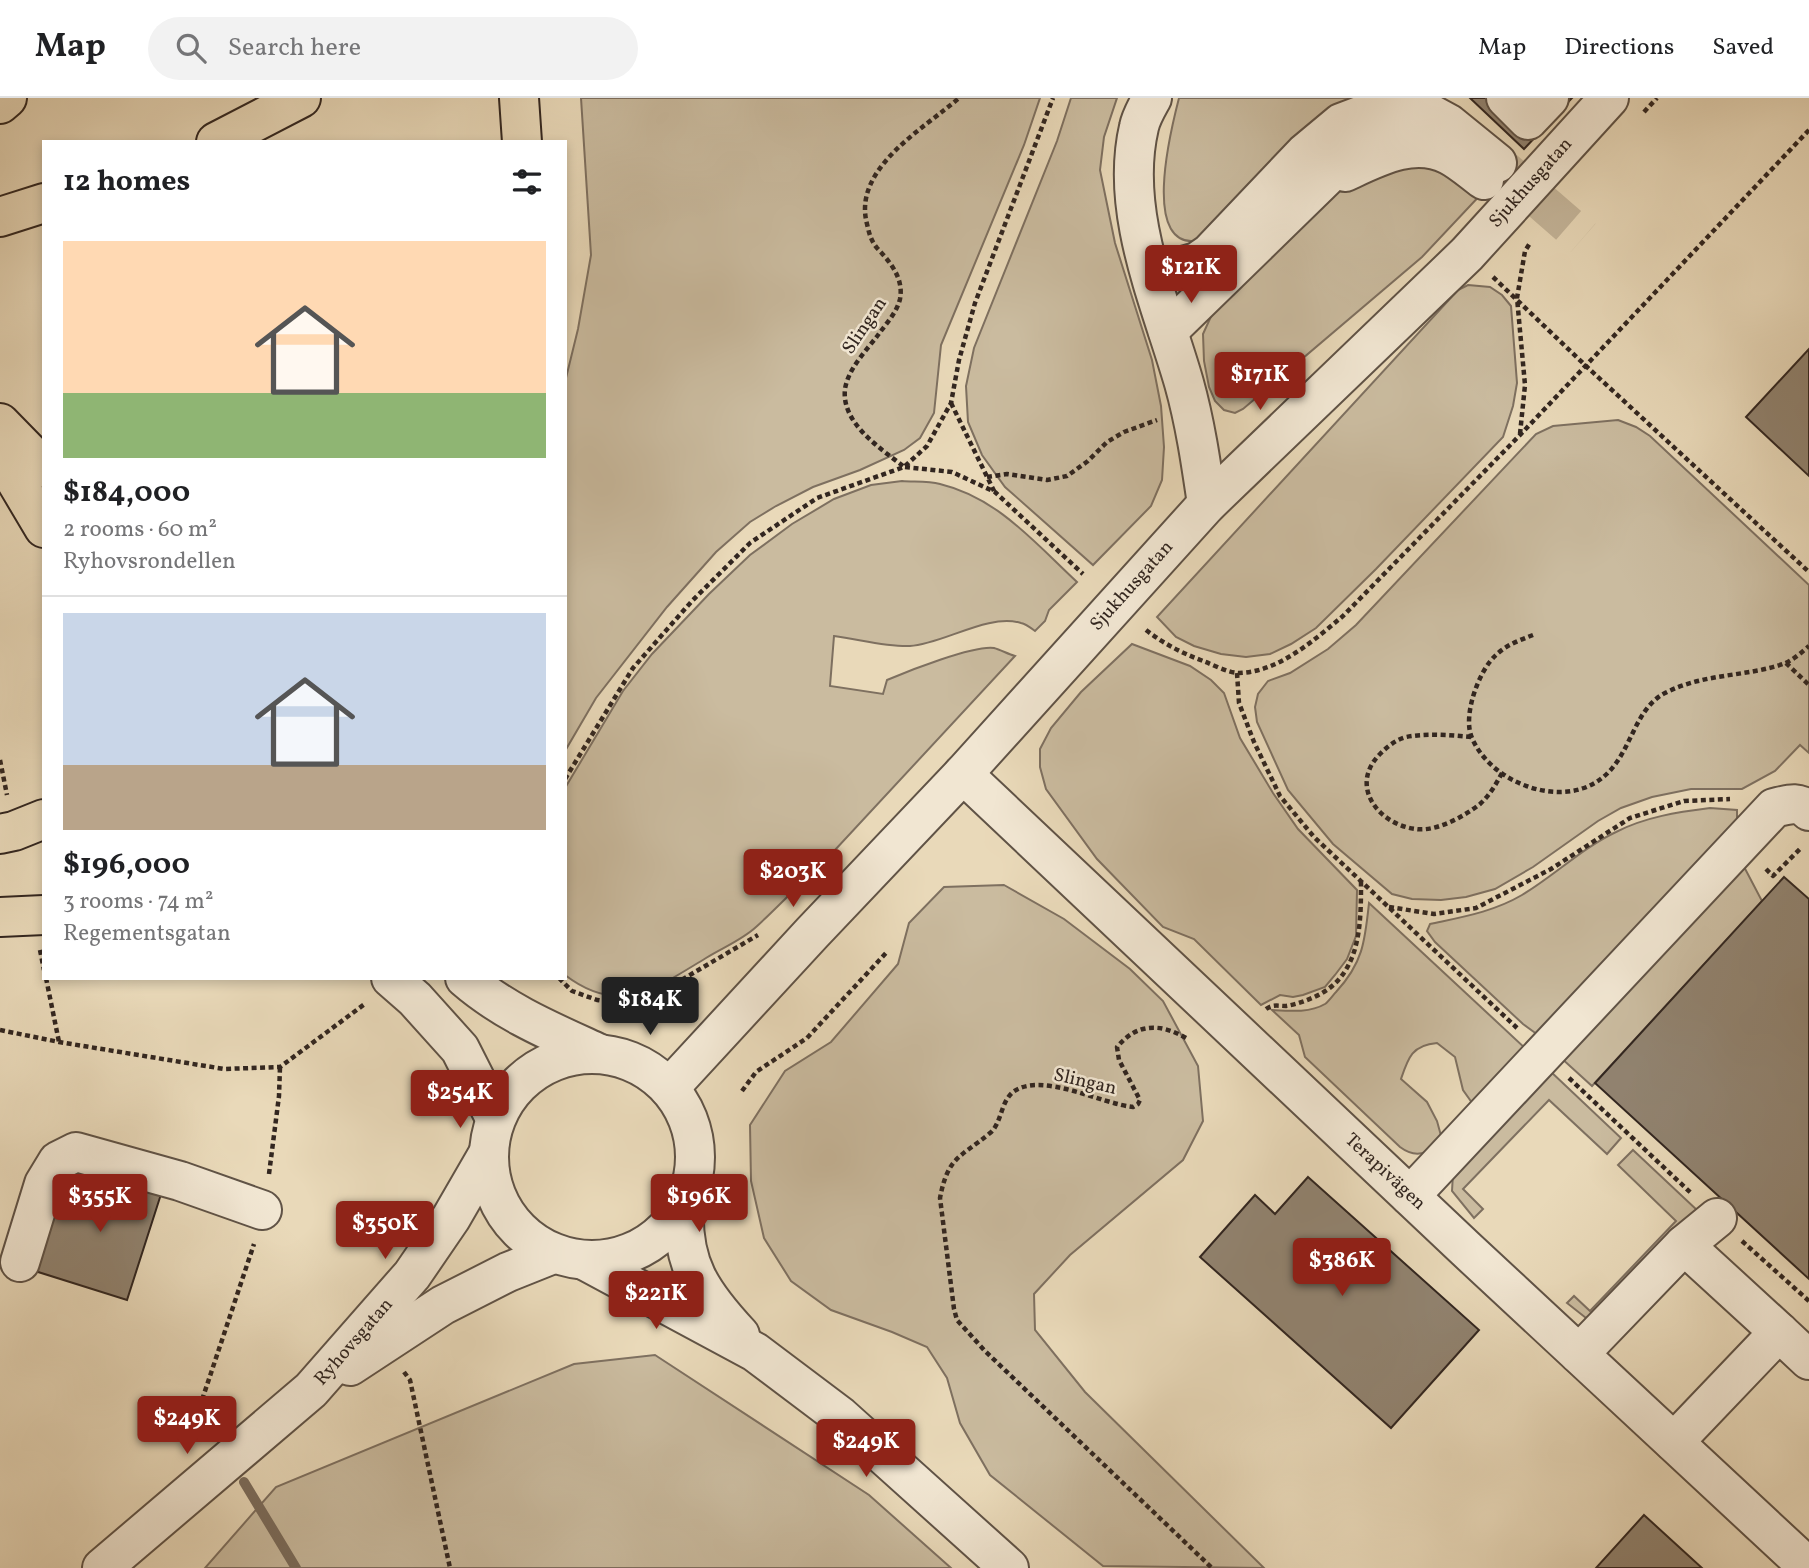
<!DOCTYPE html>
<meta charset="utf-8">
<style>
body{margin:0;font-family:Vollkorn,serif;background:#f2f2f2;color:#202124;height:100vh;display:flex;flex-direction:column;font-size:26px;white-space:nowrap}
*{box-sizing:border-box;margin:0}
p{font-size:23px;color:#757577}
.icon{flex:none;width:38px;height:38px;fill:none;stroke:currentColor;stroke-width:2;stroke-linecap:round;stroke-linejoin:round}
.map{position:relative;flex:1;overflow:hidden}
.side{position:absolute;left:42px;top:42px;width:525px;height:840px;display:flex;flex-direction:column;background:#fff;border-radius:0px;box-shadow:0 4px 10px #0003}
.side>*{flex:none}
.price{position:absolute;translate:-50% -60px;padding:0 16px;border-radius:7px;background:#8f2418;color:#fff;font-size:23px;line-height:46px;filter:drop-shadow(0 2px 4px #0008)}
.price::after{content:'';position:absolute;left:50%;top:42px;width:21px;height:16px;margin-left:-10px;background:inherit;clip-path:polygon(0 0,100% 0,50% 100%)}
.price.selected{background:#222;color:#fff}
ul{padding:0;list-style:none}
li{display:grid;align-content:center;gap:14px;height:371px;padding:0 21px}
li+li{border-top:2px solid #e0e0e0}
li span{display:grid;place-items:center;height:217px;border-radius:0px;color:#555}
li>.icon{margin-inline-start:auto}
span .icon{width:126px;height:126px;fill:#fffc;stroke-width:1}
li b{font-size:30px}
h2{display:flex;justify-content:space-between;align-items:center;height:84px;padding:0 21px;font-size:30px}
header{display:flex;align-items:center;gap:42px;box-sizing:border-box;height:98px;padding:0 35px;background:#fff;border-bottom:2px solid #e0e0e0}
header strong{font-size:33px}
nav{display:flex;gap:38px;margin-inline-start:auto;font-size:24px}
.search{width:490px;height:63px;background:#f2f2f2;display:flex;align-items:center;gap:18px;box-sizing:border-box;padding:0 24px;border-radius:38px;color:#757577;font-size:26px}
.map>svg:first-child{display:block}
.green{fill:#cabb9f;stroke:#7e7060;stroke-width:2}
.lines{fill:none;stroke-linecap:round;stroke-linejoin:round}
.stream{stroke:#7b6d5d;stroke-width:10}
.building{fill:#918370;stroke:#322620;stroke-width:2}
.minor-tunnel{stroke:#c4b59a;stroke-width:38;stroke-dasharray:38 19;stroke-linecap:butt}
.minor-casing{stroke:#605346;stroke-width:42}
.major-casing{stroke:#322620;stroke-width:42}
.highway-casing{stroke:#322620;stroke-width:42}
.path{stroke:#322620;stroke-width:4.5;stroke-dasharray:5 3.5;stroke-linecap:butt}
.minor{stroke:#f1e6d2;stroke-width:38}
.major{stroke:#e9d9b9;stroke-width:38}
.highway{stroke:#e9d9b9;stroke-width:38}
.labels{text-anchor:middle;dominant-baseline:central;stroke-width:5;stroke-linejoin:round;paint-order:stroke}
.street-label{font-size:19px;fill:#322620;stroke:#f1e6d2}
</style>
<header>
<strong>Map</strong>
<div class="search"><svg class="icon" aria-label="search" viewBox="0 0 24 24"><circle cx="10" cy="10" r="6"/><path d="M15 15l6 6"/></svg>Search here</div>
<nav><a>Map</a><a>Directions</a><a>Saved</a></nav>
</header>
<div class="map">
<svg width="1809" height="1470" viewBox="0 0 1809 1470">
<rect width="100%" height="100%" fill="#e9d9b9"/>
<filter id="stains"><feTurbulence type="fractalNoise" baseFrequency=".00286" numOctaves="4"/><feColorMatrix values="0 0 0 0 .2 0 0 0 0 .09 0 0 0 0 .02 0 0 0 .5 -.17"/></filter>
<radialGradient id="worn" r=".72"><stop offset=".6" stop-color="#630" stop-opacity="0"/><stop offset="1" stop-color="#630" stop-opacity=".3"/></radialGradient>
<!-- green -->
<g class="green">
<path d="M581 0H1040L1024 47 941 247 934 315 920 340 904 352 860 372 813 389 776 408 750 424 716 454 667 509 596 600 565 653V284L578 231 591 157Z"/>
<path d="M1071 0H1117L1104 39 1100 72 1115 145 1152 262 1161 308 1164 349 1162 382 1151 408 1093 467 1005 389 982 357 968 324 966 288 974 250 1057 43Z"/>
<path d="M1179 0H1352L1320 19 1202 142C1139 157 1171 31 1179 0Z"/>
<path d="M1424 62 1485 92 1422 159 1243 311 1235 315 1224 312 1215 303 1209 289 1204 263 1203 236 1213 214 1307 114 1362 76Z"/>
<path d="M1468 187 1490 189 1502 197 1511 208 1517 285 1513 308 1503 339 1376 471 1316 530 1291 546 1270 556 1246 559 1221 556 1194 548 1176 539 1157 519 1458 192Z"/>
<path d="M1618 322 1636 329 1650 338 1809 487V655L1800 647 1775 673 1742 691H1691L1652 699 1621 710 1598 723 1533 769 1495 791 1466 799 1441 802 1412 801 1392 796 1333 746 1288 692 1257 624 1255 609 1258 596 1268 583 1290 575 1328 551 1356 527 1536 336 1553 328Z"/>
<path d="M902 383C914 384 928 383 940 386 998 400 1035 445 1077 484L1049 512 1045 523 1035 533C1031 530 1026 526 1021 525 988 515 943 546 910 548 885 549 859 541 834 538L830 588 883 596 887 582C908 573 974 547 994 550 1001 552 1008 556 1015 558L822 766C799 786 779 808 756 829 742 842 722 850 706 860 656 890 620 919 565 877V690L623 593 652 556 709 496 750 457 792 426 834 401 871 387Z"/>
<path d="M1132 546 1190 568 1211 582 1224 595 1240 640 1273 695 1298 731 1357 792 1356 838 1347 861 1335 877 1325 889 1303 897 1293 899 1280 897 1261 907 1194 841 1163 829 1097 761 1046 691 1040 669V651L1051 630 1081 594Z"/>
<path d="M1710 710 1737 712V728L1538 937 1523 926 1435 844 1427 833 1430 826C1462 819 1493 814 1522 797 1554 778 1582 750 1616 734 1645 719 1678 714 1710 710Z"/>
<path d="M1741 763 1762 803 1592 988 1560 959Z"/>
<path d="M1004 787 1064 821 1130 871 1163 903 1198 968 1203 1023 1183 1062 1070 1157 1034 1196 1035 1232 1085 1294 1264 1470 1103 1468 990 1377 960 1325 947 1280 927 1249 892 1234 831 1212 791 1183 764 1140 751 1083 750 1027 785 973 831 944 898 866 909 825 944 789Z"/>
<path d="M1369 805 1526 951 1475 1009 1463 992 1455 959 1437 945C1412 947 1408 960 1401 981L1427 1004 1437 1023 1443 1045C1427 1055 1416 1061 1400 1049L1305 959 1299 937 1272 912C1289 913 1310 915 1325 906 1329 903 1333 897 1336 894 1363 865 1365 843 1369 805Z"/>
<path d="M1549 972 1621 1040 1607 1056 1549 1002 1463 1091 1483 1111 1474 1120 1452 1093 1453 1076Z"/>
<path d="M1633 1052 1698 1113 1597 1218 1586 1220 1567 1205 1574 1198 1590 1213 1676 1123 1618 1067Z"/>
<path d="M655 1257 869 1397 951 1470H205L276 1389 574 1266Z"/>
</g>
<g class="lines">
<!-- stream -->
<path class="stream" d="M244 1384 296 1470"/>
</g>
<!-- building -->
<g class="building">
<path d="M1470 0H1572L1524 51Z"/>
<path d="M1809 251V378L1746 319Z"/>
<path d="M1784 779 1809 801V1181L1595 985Z"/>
<path d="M112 1074 163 1090 127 1202 35 1173 65 1081 106 1094Z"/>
<path d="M1308 1079 1479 1232 1391 1330 1200 1159 1255 1097 1275 1116Z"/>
<path d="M1644 1417 1702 1470H1596Z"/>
</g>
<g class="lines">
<!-- minor-tunnel -->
<path class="minor-tunnel" d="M1497 65 1583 140"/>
<defs>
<g id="minor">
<path d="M1152 0C1147 9 1141 19 1139 29 1119 114 1161 205 1184 285 1195 324 1201 365 1207 406"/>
<path d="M1506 0 1528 22 1549 0"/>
<path d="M1345 74C1377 59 1414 39 1449 57 1461 63 1473 74 1484 82"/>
<path d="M1152 177 1197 164 1210 155 1305 55 1341 25 1370 14 1403 13 1429 15 1449 26 1497 65"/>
<path d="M1168 233 1366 40 1399 16"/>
<path d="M963 676 1466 1151 1809 1470"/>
<path d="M391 880 415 901 460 951 495 1020"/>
<path d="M465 880C504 914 552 934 598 955"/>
<circle cx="592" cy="1059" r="103"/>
<path d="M669 990 812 835 963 676 1207 406 1467 156 1609 0"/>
<path d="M1410 1098 1774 710C1787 707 1798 702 1809 713"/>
<path d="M684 1107C681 1166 701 1195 740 1237"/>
<path d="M584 1162 755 1254 840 1318 1009 1470"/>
<path d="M20 1164 44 1086 58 1063 76 1054 180 1083 262 1112"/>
<path d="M1779 1234 1809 1262"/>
<path d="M1579 1256 1684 1147 1717 1120"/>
<path d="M350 1268 443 1207 508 1174 553 1156"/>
<path d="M1674 1344 1779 1234 1684 1147"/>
<path d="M102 1470 311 1292 412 1177 451 1120 488 1056"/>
</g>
<g id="major">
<path d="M0 325 44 370"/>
<path d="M0 356 44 430"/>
</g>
<g id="highway">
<path d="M519 0 522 44"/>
<path d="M0 6 7 0"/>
<path d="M216 44 301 0"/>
<path d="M0 119 44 105"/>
<path d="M0 736 14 733 44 721"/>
<path d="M0 819 44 817"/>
</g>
</defs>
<!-- minor casing -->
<use href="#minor" class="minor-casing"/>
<!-- major casing -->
<use href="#major" class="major-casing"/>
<!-- highway casing -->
<use href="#highway" class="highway-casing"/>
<!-- path -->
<g class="path">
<path d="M1644 14 1657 0"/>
<path d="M1493 179 1586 268 1809 474"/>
<path d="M951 305 994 393"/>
<path d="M1520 336 1525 287 1517 200 1525 153 1530 145"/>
<path d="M903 368C880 350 841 325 845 291 848 271 866 253 878 237 886 226 897 214 900 201 904 180 890 164 877 150 871 143 869 135 867 126 852 70 925 30 959 0"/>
<path d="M905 369 952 374 995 394 1083 476"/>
<path d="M987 379 1007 376 1047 382 1067 378 1088 363 1107 344 1124 334 1157 322"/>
<path d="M1146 532C1164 546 1182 555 1203 563 1214 567 1228 575 1239 575 1279 574 1314 542 1343 518L1520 337 1809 32"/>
<path d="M1533 537C1520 542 1506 547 1496 557 1479 572 1462 618 1472 640 1489 680 1544 704 1584 690 1633 672 1627 615 1665 595 1704 575 1745 579 1783 566 1792 563 1802 554 1809 548"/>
<path d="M1786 565 1809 587"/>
<path d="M1237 575 1239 605 1254 644 1280 698 1314 739 1517 930"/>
<path d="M1471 639C1450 637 1427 635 1406 639 1395 642 1387 649 1380 656 1348 688 1379 727 1416 731 1436 734 1465 718 1480 706 1490 697 1496 686 1502 675"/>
<path d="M0 662 7 697"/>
<path d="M565 681 633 570 692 503 750 445 817 400 904 369 927 348 951 305 959 262 975 205 1053 0"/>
<path d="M1766 771 1773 778 1802 749"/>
<path d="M1389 809 1434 816 1476 810 1551 771 1630 720 1684 703 1730 701"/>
<path d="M40 852 44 872"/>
<path d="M46 880 59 944"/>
<path d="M559 880 572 893 597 902 626 906 649 901 758 837"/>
<path d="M1266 911C1273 906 1278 908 1286 908 1294 907 1305 903 1312 900 1361 880 1361 828 1361 784"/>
<path d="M0 932 59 944 224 971 280 969 366 905"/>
<path d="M1186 940C1160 925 1137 925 1117 949L1119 962 1140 1002 1138 1006 1133 1009C1102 1006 1041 973 1013 994 1000 1005 1002 1025 990 1035 960 1060 948 1058 940 1100L954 1211 957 1222 985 1253 1212 1470"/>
<path d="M1569 980 1692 1096"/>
<path d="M742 993 756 974 807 940 886 855"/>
<path d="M269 1076 279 998 280 969"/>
<path d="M1742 1143 1809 1203"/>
<path d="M404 1274 410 1282 450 1470"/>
<path d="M186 1350 254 1146"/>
</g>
<!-- minor -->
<use href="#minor" class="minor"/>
<!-- major -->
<use href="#major" class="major"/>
<!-- highway -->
<use href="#highway" class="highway"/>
</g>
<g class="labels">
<!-- street labels -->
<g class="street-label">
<text transform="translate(1531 85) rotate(-48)">Sjukhusgatan</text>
<text transform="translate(865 228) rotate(-56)">Slingan</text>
<text transform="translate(1132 488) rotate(-48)">Sjukhusgatan</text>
<text transform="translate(1085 984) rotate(13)">Slingan</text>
<text transform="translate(1385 1074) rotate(43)">Terapivägen</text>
<text transform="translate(354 1244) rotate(-49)">Ryhovsgatan</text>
</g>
</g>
<rect width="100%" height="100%" filter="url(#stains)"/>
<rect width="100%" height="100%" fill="url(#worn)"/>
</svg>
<b class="price" style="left:1191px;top:207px">$121K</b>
<b class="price" style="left:1260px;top:314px">$171K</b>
<b class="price" style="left:793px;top:811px">$203K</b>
<b class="price selected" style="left:650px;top:939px">$184K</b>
<b class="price" style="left:460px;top:1032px">$254K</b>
<b class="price" style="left:100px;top:1136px">$355K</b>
<b class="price" style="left:699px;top:1136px">$196K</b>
<b class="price" style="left:385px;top:1163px">$350K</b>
<b class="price" style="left:1342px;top:1200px">$386K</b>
<b class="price" style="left:656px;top:1233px">$221K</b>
<b class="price" style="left:187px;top:1358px">$249K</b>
<b class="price" style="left:866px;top:1381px">$249K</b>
<section class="side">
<h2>12 homes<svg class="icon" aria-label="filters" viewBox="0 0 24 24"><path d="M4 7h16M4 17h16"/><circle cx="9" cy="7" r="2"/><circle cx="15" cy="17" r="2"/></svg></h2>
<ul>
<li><span style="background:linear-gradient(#ffd9b3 70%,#8fb573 0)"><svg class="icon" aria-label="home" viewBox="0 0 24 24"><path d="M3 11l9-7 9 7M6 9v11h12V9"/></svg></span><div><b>$184,000</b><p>2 rooms · 60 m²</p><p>Ryhovsrondellen</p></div></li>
<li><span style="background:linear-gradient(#c9d6e8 70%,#b9a48a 0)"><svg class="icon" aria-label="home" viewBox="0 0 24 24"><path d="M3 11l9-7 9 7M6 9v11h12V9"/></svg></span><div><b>$196,000</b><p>3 rooms · 74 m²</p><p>Regementsgatan</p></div></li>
</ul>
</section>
</div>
